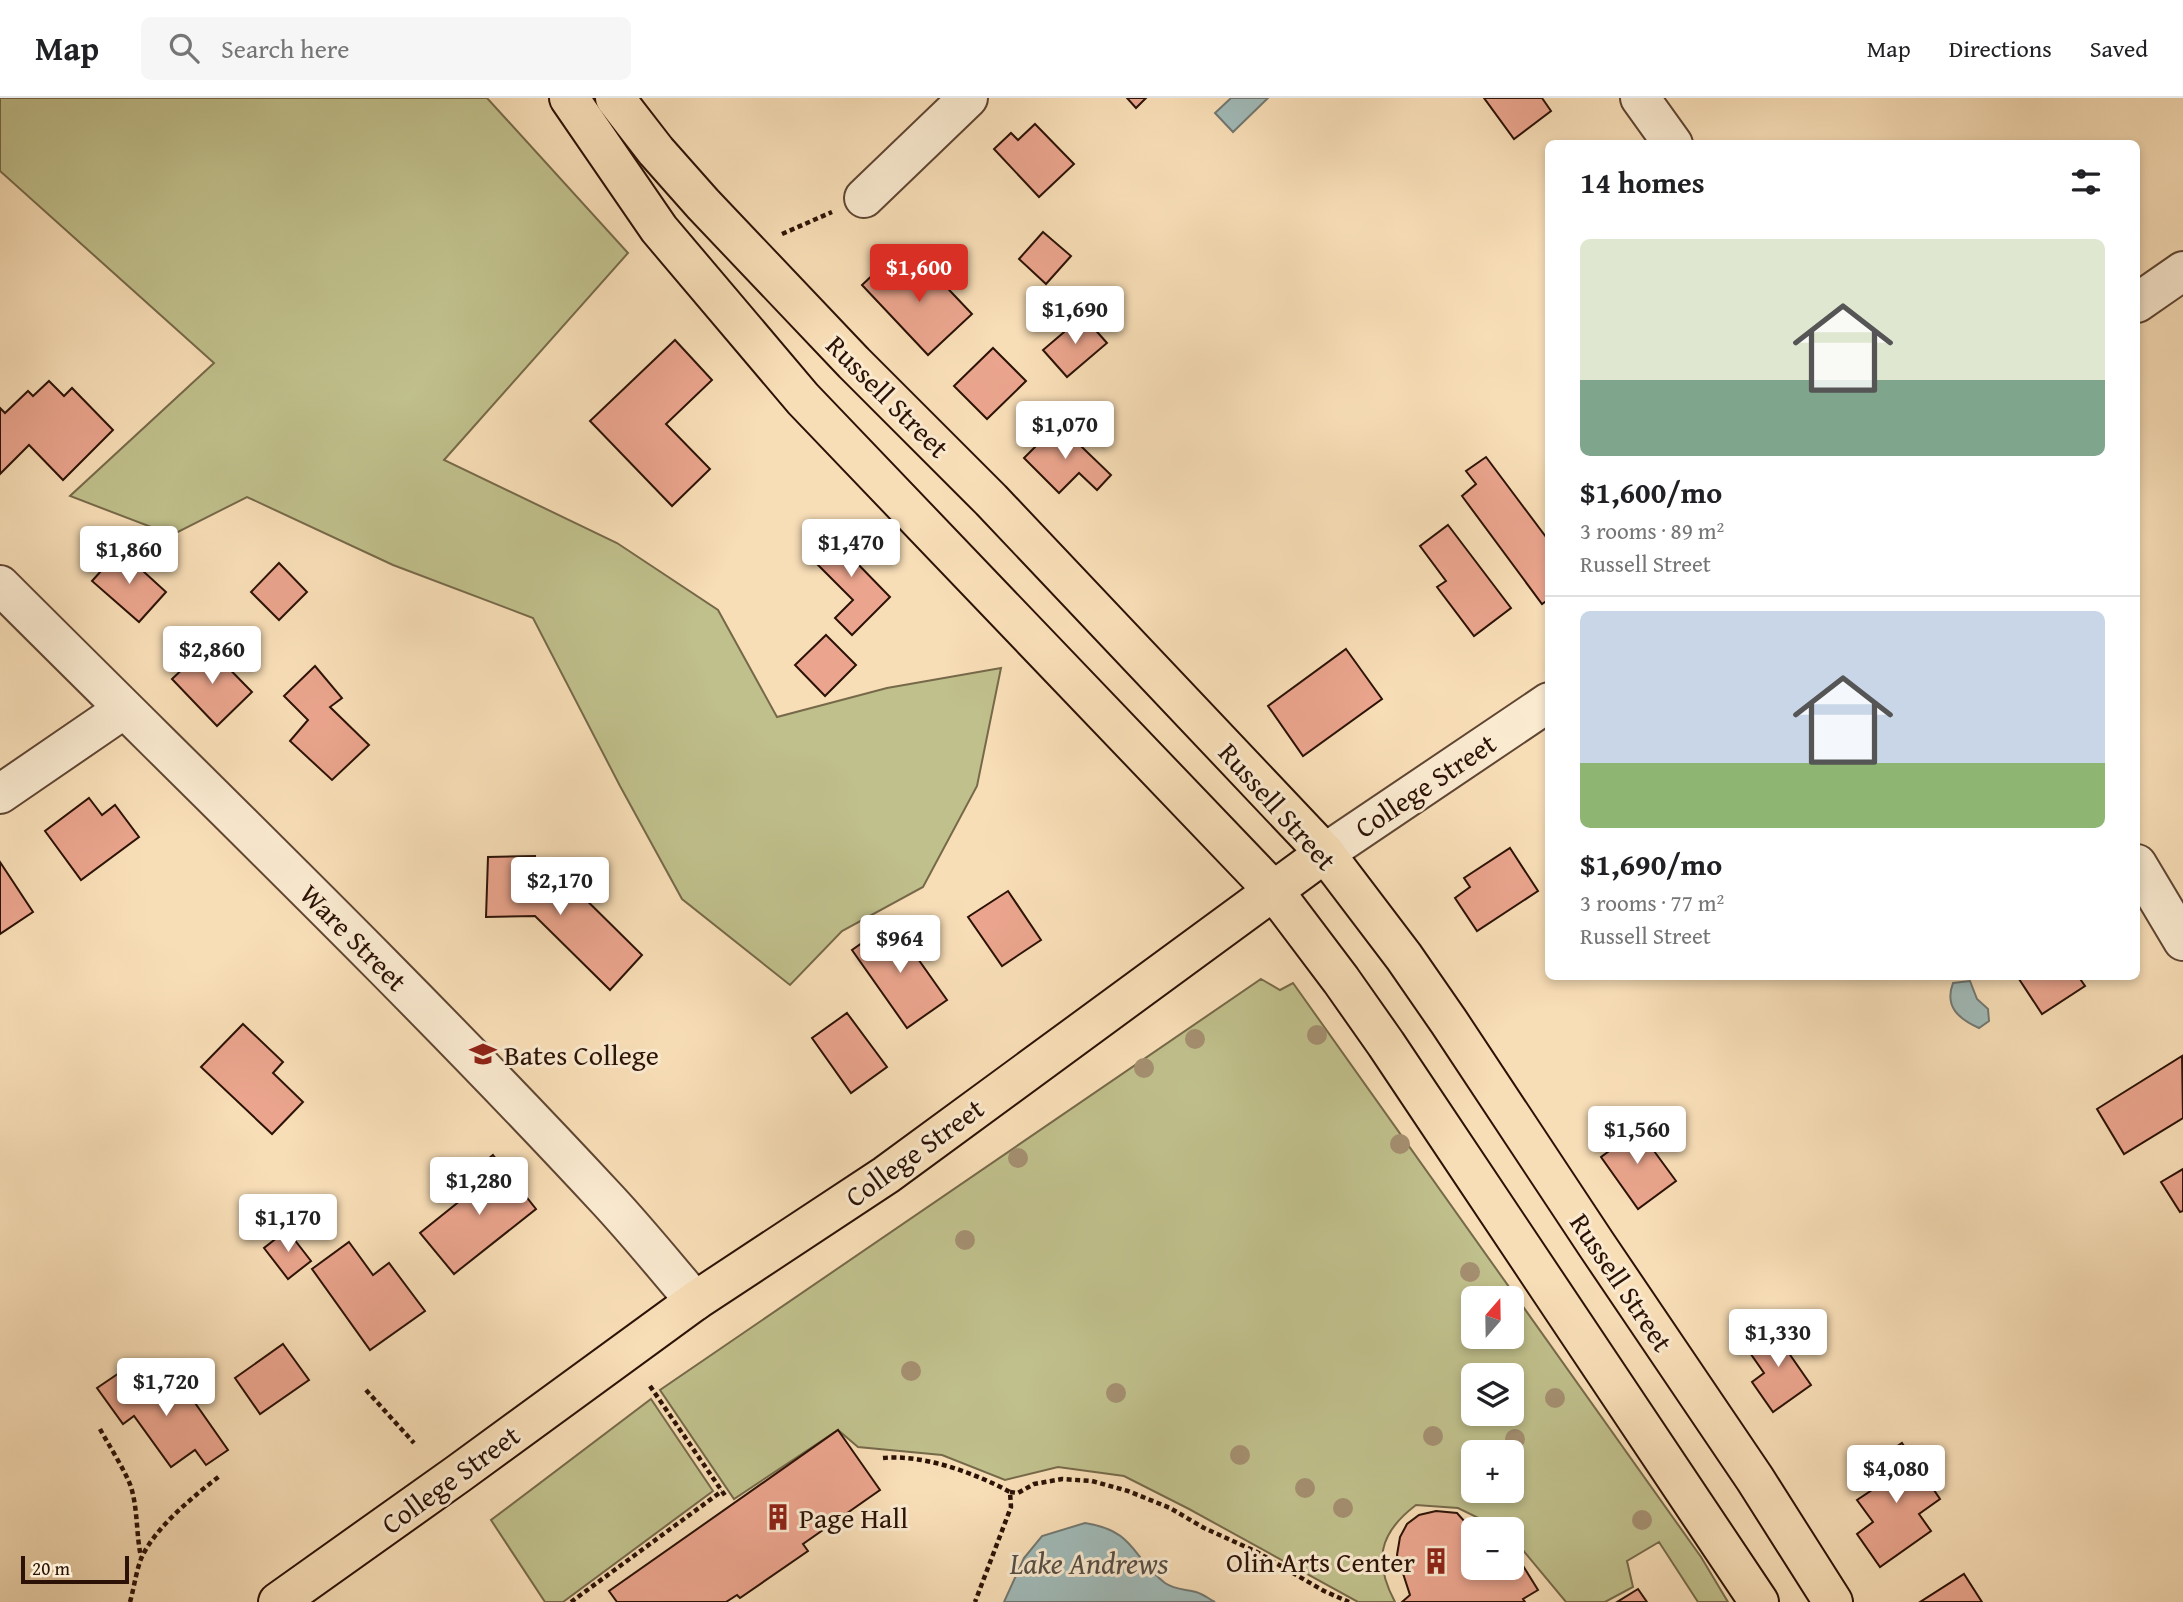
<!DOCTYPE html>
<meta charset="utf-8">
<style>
body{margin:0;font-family:"Gentium Book Plus",serif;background:#f6f6f6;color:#202124;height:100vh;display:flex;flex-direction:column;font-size:26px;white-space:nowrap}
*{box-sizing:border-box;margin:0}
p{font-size:23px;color:#757577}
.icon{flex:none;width:38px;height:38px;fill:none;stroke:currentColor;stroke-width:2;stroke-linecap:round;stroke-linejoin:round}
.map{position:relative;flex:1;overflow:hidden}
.sheet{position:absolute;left:1545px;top:42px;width:595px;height:840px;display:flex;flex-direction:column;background:#fff;border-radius:10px;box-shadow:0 4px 10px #0003}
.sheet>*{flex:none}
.needle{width:46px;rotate:20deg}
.controls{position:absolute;left:1461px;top:1188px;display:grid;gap:14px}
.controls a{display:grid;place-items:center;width:63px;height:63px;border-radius:10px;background:#fff;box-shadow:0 4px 10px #0003;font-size:35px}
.scale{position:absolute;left:21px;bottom:18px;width:108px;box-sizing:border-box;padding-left:7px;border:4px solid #2c1206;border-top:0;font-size:19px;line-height:24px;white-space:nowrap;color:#2c1206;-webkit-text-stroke:5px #faead0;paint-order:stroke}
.price{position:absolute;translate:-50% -60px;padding:0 16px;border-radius:7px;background:#fff;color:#222;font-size:23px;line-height:46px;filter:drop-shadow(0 2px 4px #0008)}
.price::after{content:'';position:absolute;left:50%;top:42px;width:21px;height:16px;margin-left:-10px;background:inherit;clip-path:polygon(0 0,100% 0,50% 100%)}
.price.selected{background:#d93025;color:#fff}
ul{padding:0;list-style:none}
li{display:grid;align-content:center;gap:14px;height:371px;padding:0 35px}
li+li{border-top:2px solid #e0e0e0}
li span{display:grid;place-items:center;height:217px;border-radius:10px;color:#555}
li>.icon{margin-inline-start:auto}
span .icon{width:126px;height:126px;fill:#fffc;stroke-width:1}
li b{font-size:30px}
h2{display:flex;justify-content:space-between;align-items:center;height:84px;padding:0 35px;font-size:30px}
header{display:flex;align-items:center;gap:42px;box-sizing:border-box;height:98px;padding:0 35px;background:#fff;border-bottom:2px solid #e0e0e0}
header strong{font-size:33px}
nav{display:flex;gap:38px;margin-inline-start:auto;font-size:24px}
.search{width:490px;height:63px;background:#f6f6f6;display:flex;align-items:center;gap:18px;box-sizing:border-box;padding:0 24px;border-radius:10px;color:#757577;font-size:26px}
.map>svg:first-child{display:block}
.green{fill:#c0c08c;stroke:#766949;stroke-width:2;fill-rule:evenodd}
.water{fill:#a0bab8;stroke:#727771;stroke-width:2}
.building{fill:#eba58e;stroke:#2c1206;stroke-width:2}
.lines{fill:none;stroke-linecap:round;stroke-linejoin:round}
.minor-casing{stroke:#5f4532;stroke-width:42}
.major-casing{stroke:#2c1206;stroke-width:42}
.path{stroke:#2c1206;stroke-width:4.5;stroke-dasharray:5 3.5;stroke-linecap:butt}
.minor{stroke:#faead0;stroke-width:38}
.major{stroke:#f8deb7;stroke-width:38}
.tree{fill:#a48f70}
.labels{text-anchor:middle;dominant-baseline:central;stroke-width:6;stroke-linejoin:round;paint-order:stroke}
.street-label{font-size:28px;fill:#2c1206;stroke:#faead0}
.poi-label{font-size:28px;fill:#2c1206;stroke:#faead0;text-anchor:start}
.water-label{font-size:30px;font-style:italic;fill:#554d44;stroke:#faead0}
</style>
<header>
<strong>Map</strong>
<div class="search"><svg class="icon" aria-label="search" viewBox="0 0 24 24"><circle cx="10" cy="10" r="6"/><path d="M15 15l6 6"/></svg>Search here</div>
<nav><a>Map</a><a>Directions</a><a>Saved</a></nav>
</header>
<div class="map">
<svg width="2183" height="1504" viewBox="0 0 2183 1504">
<rect width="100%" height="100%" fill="#f8deb7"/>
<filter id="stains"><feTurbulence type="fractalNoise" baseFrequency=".00286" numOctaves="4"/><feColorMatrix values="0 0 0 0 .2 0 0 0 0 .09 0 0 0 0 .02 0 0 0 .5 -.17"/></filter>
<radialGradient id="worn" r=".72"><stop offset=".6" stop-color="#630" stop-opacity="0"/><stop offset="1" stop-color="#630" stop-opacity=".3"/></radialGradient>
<!-- green -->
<g class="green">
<path d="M0 0H487L628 155 444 362 617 445 718 512 777 619 887 590 1001 570 977 688 923 789 842 833 790 887 682 801 620 688 533 520 393 467 247 399 172 437 70 398 214 265 0 73Z"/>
<path d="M1261 881 1280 892 1293 885 1701 1459 1728 1504H1698L1659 1444 1627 1463 1633 1489 1605 1504H1566L1512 1439V1432L1501 1431 1458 1410 1416 1407C1379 1435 1373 1463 1395 1504H1358L1189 1411 1124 1378 1058 1369 1005 1382 942 1357 858 1349 838 1332 734 1401 660 1292ZM1474 1200H1512V1239H1474ZM1474 1278H1512V1316H1474ZM1474 1354H1512V1393H1474Z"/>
<path d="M651 1301 713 1393 563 1504H545L491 1422Z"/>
</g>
<!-- water -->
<g class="water">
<path d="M1231 0H1268L1233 34 1215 15Z"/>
<path d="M1970 883 1977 901 1988 911 1989 923 1979 930C1959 921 1944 909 1953 885Z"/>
<path d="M1085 1425C1136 1433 1131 1459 1165 1485 1175 1492 1185 1491 1196 1494 1203 1496 1209 1501 1215 1504H1004L1024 1460 1042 1438Z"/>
</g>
<!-- building -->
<g class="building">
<path d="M1127 0H1146L1136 10Z"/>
<path d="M1484 0H1542L1551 13 1514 41Z"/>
<path d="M1035 26 1074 66 1039 99 994 51 1011 35 1018 42Z"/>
<path d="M1043 134 1071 158 1046 186 1019 161Z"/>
<path d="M916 157 972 216 928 257 862 187 878 172 889 183Z"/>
<path d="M1083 218 1107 245 1067 279 1043 252Z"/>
<path d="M675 242 712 282 666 326 710 371 672 408 590 323Z"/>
<path d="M993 250 1026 283 987 321 954 288Z"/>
<path d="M49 283 64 298 72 290 113 332 63 382 29 347 0 376V310L5 315 28 293 33 298Z"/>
<path d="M1058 326 1111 377 1097 392 1079 375 1059 395 1024 360Z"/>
<path d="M1486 359 1549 443V501L1542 506 1462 398 1476 386 1466 373Z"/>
<path d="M849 426 866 444 851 459 890 499 852 537 835 520 853 502 813 462Z"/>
<path d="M1448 427 1511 510 1474 538 1437 489 1446 483 1420 448Z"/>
<path d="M120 452 166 494 139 524 92 483Z"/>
<path d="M279 465 307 494 279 522 251 494Z"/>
<path d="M826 537 856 567 825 598 795 567Z"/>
<path d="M207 548 252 594 217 628 172 581Z"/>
<path d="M1346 551 1382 601 1303 658 1268 608Z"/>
<path d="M315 568 342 600 330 609 369 647 332 682 290 643 308 622 284 598Z"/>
<path d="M89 700 102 717 115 707 139 739 81 782 45 733Z"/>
<path d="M1510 750 1538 793 1477 833 1455 800 1470 789 1464 780Z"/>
<path d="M535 758 534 795 547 794 563 779 642 857 610 892 535 818 486 819 488 759Z"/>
<path d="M0 764 33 814 0 836Z"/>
<path d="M1008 793 1041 842 1002 868 968 819Z"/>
<path d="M892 824 947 902 907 930 852 852Z"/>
<path d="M2017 878H2078L2085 888 2042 916Z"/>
<path d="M847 915 887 969 851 995 812 940Z"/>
<path d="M243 926 283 964 273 975 303 1004 272 1036 201 969Z"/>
<path d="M2182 958 2183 1020 2124 1056 2097 1011Z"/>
<path d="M1632 1023 1676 1083 1638 1111 1601 1059 1616 1048 1609 1039Z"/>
<path d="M493 1057 536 1111 454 1176 420 1135 476 1090 466 1079Z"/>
<path d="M2183 1071V1113L2180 1114 2161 1084Z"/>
<path d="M287 1132 311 1163 288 1181 264 1150Z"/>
<path d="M349 1144 373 1177 389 1165 425 1213 370 1252 312 1171Z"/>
<path d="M1785 1226 1797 1243 1786 1251 1811 1287 1773 1314 1752 1284 1764 1275 1748 1252Z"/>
<path d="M283 1246 309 1282 260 1316 235 1280Z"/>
<path d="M122 1273 141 1299 174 1275 228 1352 206 1367 195 1352 171 1369 134 1318 123 1326 97 1290Z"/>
<path d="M838 1332 880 1392 803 1446 808 1453 740 1500 737 1497 726 1504H617L609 1493Z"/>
<path d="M1902 1345 1940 1401 1919 1416 1931 1433 1880 1469 1857 1436 1873 1424 1857 1402 1878 1388 1865 1370Z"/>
<path d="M1436 1413 1457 1415 1474 1434V1470H1512V1450L1538 1492 1523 1501 1525 1504H1402L1410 1497 1397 1457 1400 1439 1407 1426 1419 1417Z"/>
<path d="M1964 1476 1982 1504H1920Z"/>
<path d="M1638 1491 1647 1504H1617Z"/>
</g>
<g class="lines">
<defs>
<g id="minor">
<path d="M1640 0 1673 46"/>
<path d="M864 100 968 0"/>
<path d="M2137 205 2183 173"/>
<path d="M0 487C203 690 410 889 605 1099 636 1132 665 1168 695 1203"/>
<path d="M0 696 124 611"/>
<path d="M1325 755 1549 604"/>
<path d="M2137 766 2183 843"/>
</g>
<g id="major">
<path d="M569 0 659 131 803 301 1273 792 1341 882 1386 946 1759 1504"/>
<path d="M615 0 656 53 703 106 854 265 991 402 1325 755 1404 859 1449 924 1596 1146 1755 1381 1833 1504"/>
<path d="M278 1504 458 1376 695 1203 886 1077 1325 755"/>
</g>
</defs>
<!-- minor casing -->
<use href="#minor" class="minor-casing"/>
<!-- major casing -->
<use href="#major" class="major-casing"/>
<!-- path -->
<g class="path">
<path d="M782 136 832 114"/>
<path d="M650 1288 726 1399"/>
<path d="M366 1292 414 1345"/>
<path d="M100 1331C108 1346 126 1374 131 1389 138 1412 136 1436 141 1459"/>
<path d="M883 1360C923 1356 975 1375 1010 1394L1011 1409 975 1504"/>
<path d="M1010 1394 1018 1395 1034 1386 1062 1381 1092 1383 1128 1393 1170 1410 1204 1430 1255 1453 1324 1493 1349 1504"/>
<path d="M130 1504C134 1490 136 1474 141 1461 154 1430 195 1397 221 1377"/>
<path d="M571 1504 722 1393"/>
</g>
<!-- minor -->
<use href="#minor" class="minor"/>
<!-- major -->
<use href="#major" class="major"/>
</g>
<!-- trees -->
<g class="tree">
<circle cx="1317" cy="937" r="10"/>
<circle cx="1195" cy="941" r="10"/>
<circle cx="1144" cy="970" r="10"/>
<circle cx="1400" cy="1046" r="10"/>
<circle cx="1018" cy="1060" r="10"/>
<circle cx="965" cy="1142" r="10"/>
<circle cx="1470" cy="1174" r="10"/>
<circle cx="911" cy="1273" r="10"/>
<circle cx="1116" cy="1295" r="10"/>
<circle cx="1555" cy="1300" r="10"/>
<circle cx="1433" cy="1338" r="10"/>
<circle cx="1515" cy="1341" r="10"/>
<circle cx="1240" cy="1357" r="10"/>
<circle cx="1305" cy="1390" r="10"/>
<circle cx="1343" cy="1410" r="10"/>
<circle cx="1642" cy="1422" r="10"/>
</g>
<!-- icons -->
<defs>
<symbol id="university-bare" viewBox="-9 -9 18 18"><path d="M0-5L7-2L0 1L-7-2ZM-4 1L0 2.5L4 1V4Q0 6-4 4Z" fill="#8f2418" stroke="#faead0" stroke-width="2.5" paint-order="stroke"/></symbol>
<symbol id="building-bare" viewBox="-9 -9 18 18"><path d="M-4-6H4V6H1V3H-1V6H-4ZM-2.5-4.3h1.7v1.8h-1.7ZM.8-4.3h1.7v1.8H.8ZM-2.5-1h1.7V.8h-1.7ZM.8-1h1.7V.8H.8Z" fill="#8f2418" stroke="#faead0" stroke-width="2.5" paint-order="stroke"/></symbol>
</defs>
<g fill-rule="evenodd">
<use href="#university-bare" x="464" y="937" width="38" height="38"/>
<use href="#building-bare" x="759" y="1400" width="38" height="38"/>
<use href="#building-bare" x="1417" y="1444" width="38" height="38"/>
</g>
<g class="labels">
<!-- street labels -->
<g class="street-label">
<text transform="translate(888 298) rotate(45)">Russell Street</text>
<text transform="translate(1425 687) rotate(-34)">College Street</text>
<text transform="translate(1278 708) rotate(48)">Russell Street</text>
<text transform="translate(354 839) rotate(45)">Ware Street</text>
<text transform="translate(914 1054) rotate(-36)">College Street</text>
<text transform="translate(1622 1184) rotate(56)">Russell Street</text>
<text transform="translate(450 1381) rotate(-36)">College Street</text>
</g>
<!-- poi labels -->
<g class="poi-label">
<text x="504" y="956">Bates College</text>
<text x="799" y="1419">Page Hall</text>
<text x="1415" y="1463" text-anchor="end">Olin Arts Center</text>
</g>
<!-- water labels -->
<g class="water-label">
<text x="1089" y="1465">Lake Andrews</text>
</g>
</g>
<rect width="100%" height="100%" filter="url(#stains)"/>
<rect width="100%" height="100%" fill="url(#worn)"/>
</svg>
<div class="controls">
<a><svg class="needle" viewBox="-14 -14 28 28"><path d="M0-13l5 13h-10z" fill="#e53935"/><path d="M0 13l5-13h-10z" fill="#757577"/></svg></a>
<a><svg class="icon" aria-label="layers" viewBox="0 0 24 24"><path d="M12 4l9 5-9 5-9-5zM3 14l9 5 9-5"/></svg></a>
<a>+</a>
<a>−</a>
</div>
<div class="scale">20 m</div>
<b class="price selected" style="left:919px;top:206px">$1,600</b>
<b class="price" style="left:1075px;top:248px">$1,690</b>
<b class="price" style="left:1065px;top:363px">$1,070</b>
<b class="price" style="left:851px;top:481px">$1,470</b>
<b class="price" style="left:129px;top:488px">$1,860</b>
<b class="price" style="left:212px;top:588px">$2,860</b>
<b class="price" style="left:560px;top:819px">$2,170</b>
<b class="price" style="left:900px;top:877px">$964</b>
<b class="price" style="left:1637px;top:1068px">$1,560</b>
<b class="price" style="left:479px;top:1119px">$1,280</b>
<b class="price" style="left:288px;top:1156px">$1,170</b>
<b class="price" style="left:1778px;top:1271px">$1,330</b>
<b class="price" style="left:166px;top:1320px">$1,720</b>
<b class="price" style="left:1896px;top:1407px">$4,080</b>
<section class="sheet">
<h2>14 homes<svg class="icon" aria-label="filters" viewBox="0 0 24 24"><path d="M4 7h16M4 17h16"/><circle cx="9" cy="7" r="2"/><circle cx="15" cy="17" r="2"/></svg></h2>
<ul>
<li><span style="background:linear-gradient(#dfe7d0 65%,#7fa58c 0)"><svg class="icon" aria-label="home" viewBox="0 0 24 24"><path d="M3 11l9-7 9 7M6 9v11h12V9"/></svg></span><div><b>$1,600/mo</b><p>3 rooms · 89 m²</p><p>Russell Street</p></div></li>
<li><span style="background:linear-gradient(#c9d6e8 70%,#8fb573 0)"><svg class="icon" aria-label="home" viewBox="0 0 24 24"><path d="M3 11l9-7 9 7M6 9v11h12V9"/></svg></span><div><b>$1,690/mo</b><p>3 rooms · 77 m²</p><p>Russell Street</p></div></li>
</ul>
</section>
</div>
